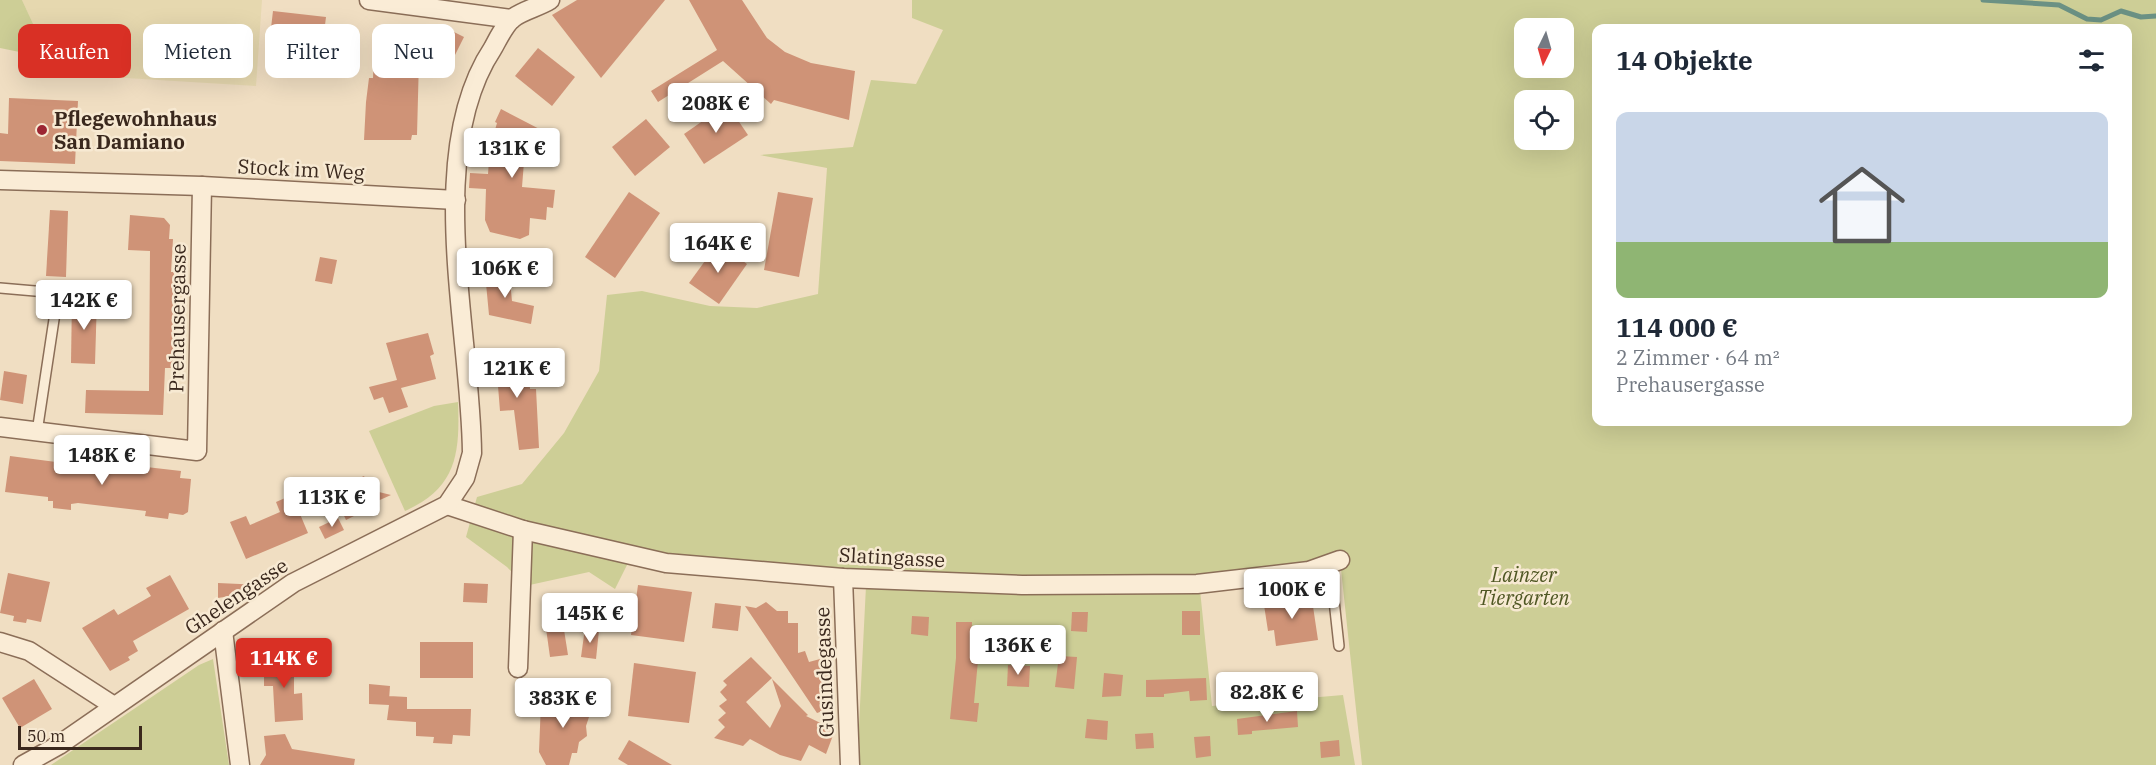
<!DOCTYPE html>
<html lang="de">
<meta charset="utf-8">
<style>
body{margin:0;font-family:"IBM Plex Serif",serif;background:#f6f6f7;color:#1f2937;height:100vh;display:flex;flex-direction:column;font-size:22px;white-space:nowrap}
*{box-sizing:border-box;margin:0}
p{font-size:20px;color:#747a83}
.icon{flex:none;width:33px;height:33px;fill:none;stroke:currentColor;stroke-width:2;stroke-linecap:round;stroke-linejoin:round}
.map{position:relative;flex:1;overflow:hidden}
.sheet{position:absolute;left:1592px;top:24px;width:540px;height:402px;display:flex;flex-direction:column;background:#fff;border-radius:12px;box-shadow:0 6px 24px #0002}
.sheet>*{flex:none}
.banner{position:absolute;left:18px;top:24px;width:570px;height:54px;display:flex;gap:12px}
.needle{width:39px;rotate:185deg}
.tools{position:absolute;left:1514px;top:18px;display:grid;gap:12px}
.tools a{display:grid;place-items:center;width:60px;height:60px;border-radius:12px;background:#fff;box-shadow:0 6px 24px #0002;font-size:30px}
.scale{position:absolute;left:18px;bottom:15px;width:124px;box-sizing:border-box;padding-left:6px;border:3px solid #3a281d;border-top:0;font-size:16px;line-height:21px;white-space:nowrap;color:#3a281d;-webkit-text-stroke:4px #f7e9d2;paint-order:stroke}
.price{position:absolute;translate:-50% -51px;padding:0 14px;border-radius:6px;background:#fff;color:#222;font-size:20px;line-height:39px;filter:drop-shadow(0 2px 3px #0008)}
.price::after{content:'';position:absolute;left:50%;top:36px;width:18px;height:14px;margin-left:-9px;background:inherit;clip-path:polygon(0 0,100% 0,50% 100%)}
.price.on{background:#d93025;color:#fff}
ul{padding:0;list-style:none}
li{display:grid;align-content:center;gap:12px;height:318px;padding:0 24px}
li+li{border-top:2px solid #e0e1e3}
li span{display:grid;place-items:center;height:186px;border-radius:12px;color:#555}
li>.icon{margin-inline-start:auto}
span .icon{width:108px;height:108px;fill:#fffc;stroke-width:1}
li b{font-size:26px}
h2{display:flex;justify-content:space-between;align-items:center;height:72px;padding:0 24px;font-size:26px}
.pill{padding:0 21px;border-radius:12px;background:#fff;box-shadow:0 6px 24px #0002;font-size:21px;line-height:54px}
.pill.on{background:#d93025;color:#fff}
.map>svg:first-child{display:block}
.farmland{fill:#e6d8af}
.green{fill:#cdce96;fill-rule:evenodd}
.lines{fill:none;stroke-linecap:round;stroke-linejoin:round}
.stream{stroke:#6b9184;stroke-width:5}
.building{fill:#cf9377}
.lane-casing{stroke:#8b6e58;stroke-width:12}
.street-casing{stroke:#8b6e58;stroke-width:21}
.lane{stroke:#faecd6;stroke-width:9}
.street{stroke:#faecd6;stroke-width:18}
.poi-dot{fill:#9c2633;stroke:#f7e9d2;stroke-width:2}
.labels{text-anchor:middle;dominant-baseline:central;stroke-width:5;stroke-linejoin:round;paint-order:stroke}
.poi-label{font-size:20px;font-weight:bold;fill:#3a281d;stroke:#f7e9d2;text-anchor:start}
.street-label{font-size:20px;fill:#3a281d;stroke:#f7e9d2}
.park-label{font-size:20px;font-style:italic;fill:#4f5723;stroke:#f7e9d2}
</style>
<div class="map">
<svg width="2156" height="765" viewBox="0 0 2156 765">
<rect width="100%" height="100%" fill="#f0dec2"/>
<!-- farmland -->
<path class="farmland" d="M22 0H262L256 86 61 74 49 58Z"/>
<!-- green -->
<g class="green">
<path d="M0 0H22L49 58 0 48Z"/>
<path d="M912 0H2156V765H1362L1340 560 1200 590 1212 706 1343 695 1355 765H857L866 586 627 565 615 589 589 572 525 586 507 567 466 537 477 497 522 484 564 433 599 371 607 295 642 291 710 306 757 308 818 294 827 168 760 155 853 147 871 80 916 84 943 30 912 18ZM1524 28H1563V68H1524ZM1596 28H2127V422H1596ZM1524 100H1563V140H1524Z"/>
<path d="M458 402C460 453 457 488 405 511L369 431 434 406Z"/>
<path d="M213 659 229 765H51L199 665Z"/>
</g>
<g class="lines">
<!-- stream -->
<path class="stream" d="M1983 0 2059 5 2087 19 2101 20 2121 11 2141 17 2156 16"/>
</g>
<!-- building -->
<g class="building">
<path d="M577 0H665L601 78 552 15Z"/>
<path d="M689 0H742L767 38 785 52 811 63 855 71 849 120 774 100 771 104 723 61 658 102 651 91 717 50Z"/>
<path d="M273 11 326 17 324 33 307 31 305 45 286 42 285 47 269 45Z"/>
<path d="M446 28 464 37 455 55 437 47Z"/>
<path d="M538 48 575 77 552 106 515 76Z"/>
<path d="M374 52 388 53V58L419 59 417 135H412L411 140H364L366 102 369 78H373Z"/>
<path d="M9 98 78 101 75 164 0 161V133L8 134Z"/>
<path d="M727 104 748 135 704 164 684 134Z"/>
<path d="M501 109 551 135 545 146 536 149 528 162H524L522 187 555 190 553 208 547 207 546 220 530 218 529 235 520 239 490 232 485 220 486 189 469 188 470 173 488 174 490 147 497 123 495 122Z"/>
<path d="M646 119 670 147 635 176 612 147Z"/>
<path d="M629 192 660 213 615 278 585 257Z"/>
<path d="M778 192 813 198 799 277 764 270Z"/>
<path d="M50 210 68 211 66 277 46 276Z"/>
<path d="M130 215 164 218 170 225 169 239H173L171 272H174L173 368H165L163 415 85 413 86 390 149 391 150 251 128 250Z"/>
<path d="M718 243 747 264 719 304 689 283Z"/>
<path d="M320 257 337 260 332 284 315 281Z"/>
<path d="M509 271 512 301 534 306 531 324 489 315 485 273Z"/>
<path d="M72 298H97L95 364 71 363Z"/>
<path d="M428 333 434 354 430 356 436 379 401 388 408 407 389 413 383 397 374 400 369 387 397 380 386 343Z"/>
<path d="M519 355 520 376 529 375 530 389H536L539 448 519 450 514 410 500 411 498 386H492L490 357Z"/>
<path d="M4 371 27 375 23 404 0 400Z"/>
<path d="M10 456 102 468 103 462 181 471 180 478 191 479 188 512 183 515 169 513 168 519 145 516 146 511 78 503 71 504V510L53 508V501H48V497L5 492Z"/>
<path d="M364 476 371 490 391 495 362 508 360 513 346 520 340 507 343 506 332 483 342 478 351 482Z"/>
<path d="M292 495 308 533 246 559 230 522 246 516 250 525 280 512 276 502Z"/>
<path d="M338 518 344 530 325 539 319 527Z"/>
<path d="M8 573 50 582 41 622 27 619 26 623 13 621 14 616 0 613Z"/>
<path d="M170 575 189 609 133 641 138 651 128 657 130 660 110 671 82 628 114 609 118 615 151 596 146 588Z"/>
<path d="M218 583 261 585 262 591 218 598Z"/>
<path d="M464 583 488 584 487 603 463 602Z"/>
<path d="M638 585 692 592 684 642 631 635Z"/>
<path d="M1311 593 1318 640 1276 646 1274 630 1268 631 1264 605 1289 602V596Z"/>
<path d="M766 602 777 611H788V623H798V653L805 651 809 662 820 659 822 665 825 664 832 684 825 686 832 708 817 713 745 606 756 608Z"/>
<path d="M715 603 741 606 738 631 712 628Z"/>
<path d="M561 611 568 655 550 657 544 614Z"/>
<rect x="1182" y="611" width="18" height="24"/>
<path d="M1072 612H1088L1087 632 1071 631Z"/>
<path d="M912 616 929 617 928 636 911 634Z"/>
<path d="M956 622H972L971 650H979L974 703H979L977 722 950 719 956 658Z"/>
<path d="M585 628 599 630 596 659 581 657Z"/>
<rect x="420" y="642" width="53" height="36"/>
<path d="M1059 656 1077 657 1074 689 1055 687Z"/>
<path d="M751 657 772 678 746 702 770 728 781 706 772 679 808 715 806 716 835 730 826 754 809 745 801 761 780 755 750 739 743 746 714 738 725 727 718 720 726 713 719 706 727 700 720 692 727 685 723 681Z"/>
<path d="M294 658V694L302 693 303 720 275 722 273 686H264V659Z"/>
<path d="M634 663 696 672 689 723 628 716Z"/>
<path d="M1008 665 1030 666 1029 687 1007 686Z"/>
<path d="M1104 673 1123 675 1121 696 1102 697Z"/>
<path d="M1206 678 1207 700 1190 701 1189 691 1164 694V697H1146V680Z"/>
<path d="M34 679 52 709 20 728 2 698Z"/>
<path d="M369 684 390 686 389 700V696L407 697V709H471L470 736 453 735 452 744 433 743 434 737 416 736V722L387 720 389 705 369 704Z"/>
<path d="M583 692 593 698 591 711 578 710 589 717 586 726 587 736 579 742 577 753H572L569 765H546L539 752 541 702 568 704 574 708 576 694Z"/>
<path d="M1297 711 1298 727 1252 731V734L1238 735 1237 719Z"/>
<path d="M1087 719 1108 721 1107 740 1085 738Z"/>
<path d="M1153 733 1154 748 1136 749 1135 734Z"/>
<path d="M285 734 292 749 355 759 354 765H260L266 755 264 736Z"/>
<path d="M1210 736 1211 756 1196 758 1194 737Z"/>
<path d="M629 740 672 765H628L618 759Z"/>
<path d="M1339 740 1340 756 1321 758 1320 742Z"/>
</g>
<g class="lines">
<defs>
<g id="lane">
<path d="M0 288 58 293 37 432"/>
<path d="M1330 564 1339 646"/>
</g>
<g id="street">
<path d="M369 0 512 19"/>
<path d="M0 180 202 186 456 200"/>
<path d="M0 427 197 451 202 186"/>
<path d="M447 505 523 530 666 563 843 578 1022 585 1197 584 1309 571 1340 560"/>
<path d="M843 578 850 765"/>
<path d="M223 631 240 765"/>
<path d="M0 642 29 651 114 706"/>
<path d="M518 668 523 530"/>
<path d="M23 765 59 745 293 583 447 505 465 478 472 453C471 331 423 153 493 48 498 39 505 24 513 18 524 10 539 7 550 0"/>
</g>
</defs>
<!-- lane casing -->
<use href="#lane" class="lane-casing"/>
<!-- street casing -->
<use href="#street" class="street-casing"/>
<!-- lane -->
<use href="#lane" class="lane"/>
<!-- street -->
<use href="#street" class="street"/>
</g>
<!-- markers -->
<circle class="poi-dot" cx="42" cy="130" r="6"/>
<g class="labels">
<!-- poi labels -->
<g class="poi-label">
<text x="54" y="118">Pflegewohnhaus<tspan x="54" dy="23">San Damiano</tspan></text>
</g>
<!-- street labels -->
<g class="street-label">
<text transform="translate(301 169) rotate(3)">Stock im Weg</text>
<text transform="translate(177 318) rotate(-89)">Prehausergasse</text>
<text transform="translate(892 557) rotate(3)">Slatingasse</text>
<text transform="translate(236 596) rotate(-34)">Ghelengasse</text>
<text transform="translate(824 672) rotate(-92)">Gusindegasse</text>
</g>
<!-- park labels -->
<g class="park-label">
<text x="1524" y="574">Lainzer<tspan x="1524" dy="23">Tiergarten</tspan></text>
</g>
</g>
</svg>
<div class="tools">
<a><svg class="needle" viewBox="-14 -14 28 28"><path d="M0-13l5 13h-10z" fill="#e53935"/><path d="M0 13l5-13h-10z" fill="#747a83"/></svg></a>
<a><svg class="icon" aria-label="locate" viewBox="0 0 24 24"><circle cx="12" cy="12" r="6"/><path d="M12 2v4M12 18v4M2 12h4M18 12h4"/></svg></a>
</div>
<div class="scale">50 m</div>
<b class="price" style="left:716px;top:134px">208K €</b>
<b class="price" style="left:512px;top:179px">131K €</b>
<b class="price" style="left:718px;top:274px">164K €</b>
<b class="price" style="left:505px;top:299px">106K €</b>
<b class="price" style="left:84px;top:331px">142K €</b>
<b class="price" style="left:517px;top:399px">121K €</b>
<b class="price" style="left:102px;top:486px">148K €</b>
<b class="price" style="left:332px;top:528px">113K €</b>
<b class="price" style="left:1292px;top:620px">100K €</b>
<b class="price" style="left:590px;top:644px">145K €</b>
<b class="price" style="left:1018px;top:676px">136K €</b>
<b class="price on" style="left:284px;top:689px">114K €</b>
<b class="price" style="left:1267px;top:723px">82.8K €</b>
<b class="price" style="left:563px;top:729px">383K €</b>
<div class="banner">
<a class="pill on">Kaufen</a>
<a class="pill">Mieten</a>
<a class="pill">Filter</a>
<a class="pill">Neu</a>
</div>
<section class="sheet">
<h2>14 Objekte<svg class="icon" aria-label="filters" viewBox="0 0 24 24"><path d="M4 7h16M4 17h16"/><circle cx="9" cy="7" r="2"/><circle cx="15" cy="17" r="2"/></svg></h2>
<ul>
<li><span style="background:linear-gradient(#c9d6e8 70%,#8fb573 0)"><svg class="icon" aria-label="home" viewBox="0 0 24 24"><path d="M3 11l9-7 9 7M6 9v11h12V9"/></svg></span><div><b>114 000 €</b><p>2 Zimmer · 64 m²</p><p>Prehausergasse</p></div></li>
</ul>
</section>
</div>
